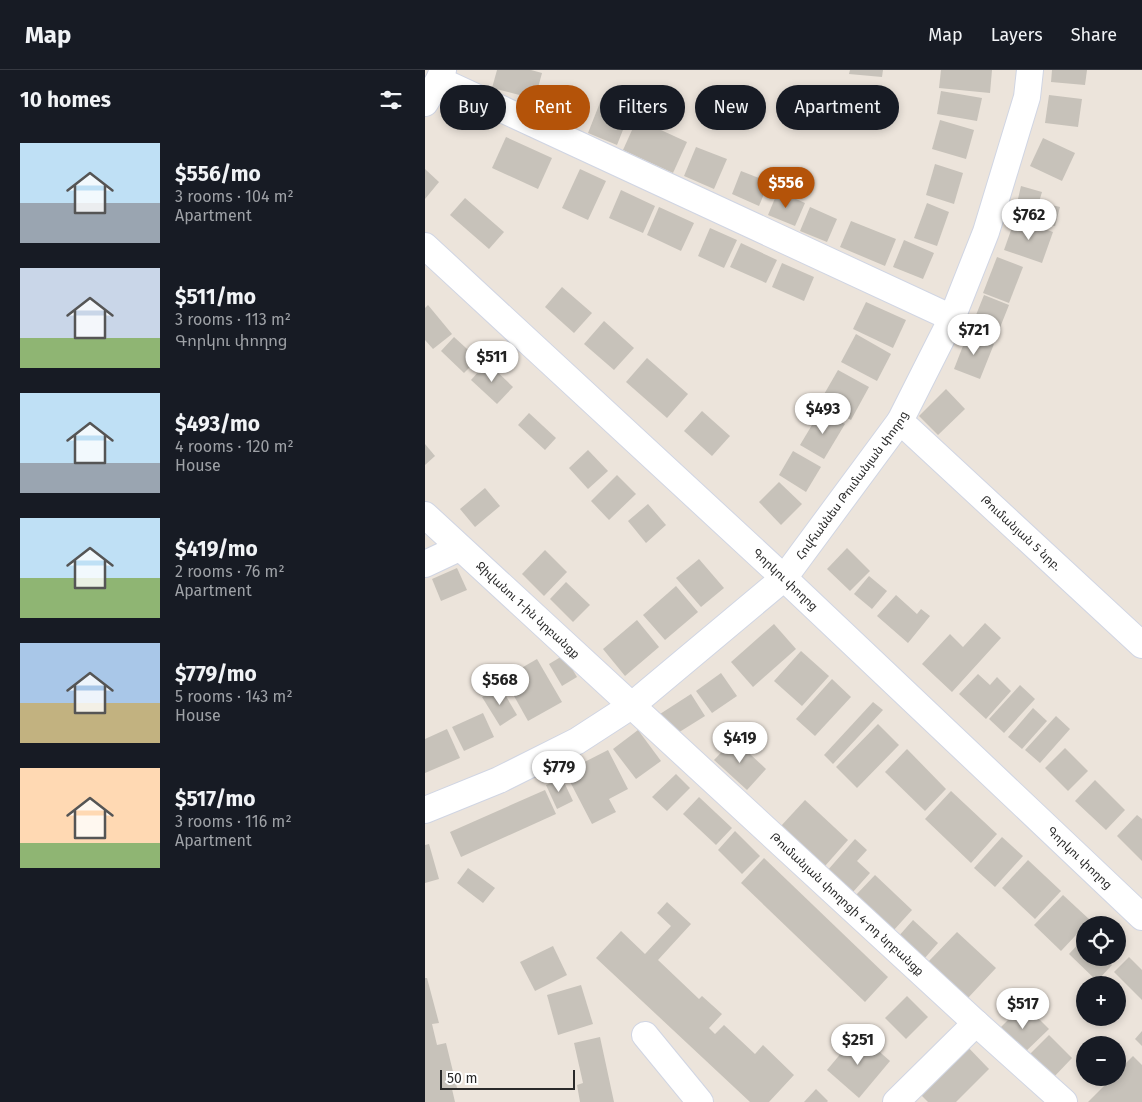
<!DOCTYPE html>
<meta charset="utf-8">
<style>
body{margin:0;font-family:"Fira Sans","Noto Sans Armenian",sans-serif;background:#20242c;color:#f1f3f6;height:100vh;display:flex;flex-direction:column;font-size:19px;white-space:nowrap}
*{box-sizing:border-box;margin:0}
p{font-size:16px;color:#9ea1a6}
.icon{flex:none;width:28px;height:28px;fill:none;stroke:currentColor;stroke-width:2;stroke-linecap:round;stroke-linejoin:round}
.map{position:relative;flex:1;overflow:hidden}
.drawer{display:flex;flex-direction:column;background:#171b24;width:425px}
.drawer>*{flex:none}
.banner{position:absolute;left:15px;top:15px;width:475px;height:45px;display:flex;gap:10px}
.tools{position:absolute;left:651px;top:846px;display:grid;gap:10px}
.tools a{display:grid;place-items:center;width:50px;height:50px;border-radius:50%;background:#171b24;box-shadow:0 2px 8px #0003;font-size:25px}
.scale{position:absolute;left:15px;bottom:12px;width:135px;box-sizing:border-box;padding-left:5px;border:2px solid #2a2a2a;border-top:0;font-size:14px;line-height:18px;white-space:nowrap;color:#2a2a2a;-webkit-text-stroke:4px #fff;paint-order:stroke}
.price{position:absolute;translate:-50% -42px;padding:0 11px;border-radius:18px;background:#fff;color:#222;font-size:16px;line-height:32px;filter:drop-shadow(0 1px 2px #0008)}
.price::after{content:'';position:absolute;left:50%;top:30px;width:15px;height:11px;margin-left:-8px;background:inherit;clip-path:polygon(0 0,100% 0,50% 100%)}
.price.on{background:#b45309;color:#fff}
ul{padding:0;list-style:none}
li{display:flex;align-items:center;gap:15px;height:125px;padding:0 20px}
li span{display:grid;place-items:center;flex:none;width:140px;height:100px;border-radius:0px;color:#555}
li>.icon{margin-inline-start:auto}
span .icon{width:60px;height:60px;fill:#fffc;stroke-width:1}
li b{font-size:21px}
h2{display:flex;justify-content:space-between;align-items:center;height:60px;padding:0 20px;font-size:21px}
.chip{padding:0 18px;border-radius:22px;background:#171b24;box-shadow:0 2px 8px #0003;font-size:18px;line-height:45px}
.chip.on{background:#b45309;color:#fff}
header{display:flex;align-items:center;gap:30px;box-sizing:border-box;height:70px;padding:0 25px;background:#171b24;border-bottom:1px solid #363941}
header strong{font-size:24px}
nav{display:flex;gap:28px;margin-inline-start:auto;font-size:18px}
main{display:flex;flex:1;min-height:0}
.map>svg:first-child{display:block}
.building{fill:#c7c2ba}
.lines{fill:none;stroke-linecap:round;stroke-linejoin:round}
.minor-casing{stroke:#d0d5e3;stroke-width:28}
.minor{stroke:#fff;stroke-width:26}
.labels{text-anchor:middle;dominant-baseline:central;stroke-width:4.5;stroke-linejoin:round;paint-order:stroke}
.street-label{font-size:12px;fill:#2a2a2a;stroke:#fff}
</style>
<header>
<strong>Map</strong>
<nav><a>Map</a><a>Layers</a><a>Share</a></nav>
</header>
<main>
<section class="drawer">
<h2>10 homes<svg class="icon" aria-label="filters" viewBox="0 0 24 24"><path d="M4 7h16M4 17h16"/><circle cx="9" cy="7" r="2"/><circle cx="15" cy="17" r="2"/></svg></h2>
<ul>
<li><span style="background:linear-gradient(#bfe0f5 60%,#9aa5b1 0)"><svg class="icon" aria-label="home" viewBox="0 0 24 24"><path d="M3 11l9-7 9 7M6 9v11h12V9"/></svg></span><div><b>$556/mo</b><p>3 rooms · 104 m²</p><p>Apartment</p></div></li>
<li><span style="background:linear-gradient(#c9d6e8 70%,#8fb573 0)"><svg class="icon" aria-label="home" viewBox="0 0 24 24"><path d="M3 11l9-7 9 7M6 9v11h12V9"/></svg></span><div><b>$511/mo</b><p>3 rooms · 113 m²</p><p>Գորկու փողոց</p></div></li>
<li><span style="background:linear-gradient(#bfe0f5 70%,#9aa5b1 0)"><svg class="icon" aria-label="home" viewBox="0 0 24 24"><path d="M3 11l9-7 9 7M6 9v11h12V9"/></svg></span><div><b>$493/mo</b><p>4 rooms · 120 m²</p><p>House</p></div></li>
<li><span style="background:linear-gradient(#bfe0f5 60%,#8fb573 0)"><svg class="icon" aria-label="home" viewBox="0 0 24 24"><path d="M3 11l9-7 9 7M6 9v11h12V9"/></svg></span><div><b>$419/mo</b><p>2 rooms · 76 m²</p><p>Apartment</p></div></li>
<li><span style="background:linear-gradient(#a9c7e8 60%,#c2b280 0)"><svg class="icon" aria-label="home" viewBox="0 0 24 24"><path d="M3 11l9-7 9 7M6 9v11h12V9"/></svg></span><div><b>$779/mo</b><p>5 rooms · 143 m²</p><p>House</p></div></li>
<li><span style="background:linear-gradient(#ffd9b3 75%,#8fb573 0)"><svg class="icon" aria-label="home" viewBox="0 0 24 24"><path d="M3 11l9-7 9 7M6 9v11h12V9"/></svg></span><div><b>$517/mo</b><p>3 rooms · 116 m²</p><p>Apartment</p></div></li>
</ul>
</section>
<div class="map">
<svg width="717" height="1032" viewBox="0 0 717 1032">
<rect width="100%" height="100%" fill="#ece4db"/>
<!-- building -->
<g class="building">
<path d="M72 0H106L117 3 110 29 67 18Z"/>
<path d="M425 0H458L457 7 424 4Z"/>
<path d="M516 0H567L565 23 514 18Z"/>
<path d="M627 0H662L660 15 626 12Z"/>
<path d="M516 21 557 28 552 51 512 44Z"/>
<path d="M624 25 657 29 653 57 620 53Z"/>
<path d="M176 30 205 42 192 75 163 63Z"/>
<path d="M212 49 262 72 248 103 198 80Z"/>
<path d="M515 50 549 60 541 89 507 79Z"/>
<path d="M81 67 127 88 113 119 67 98Z"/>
<path d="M618 68 650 83 637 111 605 96Z"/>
<path d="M271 77 302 89 289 119 259 106Z"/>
<path d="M510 94 538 103 529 134 501 125Z"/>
<path d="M0 99 14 112 0 129Z"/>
<path d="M155 99 181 111 163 150 137 138Z"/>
<path d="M316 101 344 112 334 136 307 124Z"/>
<path d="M596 116 617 122 614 132 635 137 630 156 589 146Z"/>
<path d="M196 120 230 136 218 163 184 148Z"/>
<path d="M353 121 380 133 370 156 343 145Z"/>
<path d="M40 128 79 162 64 179 25 145Z"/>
<path d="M502 133 524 142 512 176 489 168Z"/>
<path d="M234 137 269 153 256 181 222 165Z"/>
<path d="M385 137 412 149 402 172 375 161Z"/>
<path d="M590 149 628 162 617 193 579 180Z"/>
<path d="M426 151 471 169 460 196 415 177Z"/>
<path d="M285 158 312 170 299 198 273 186Z"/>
<path d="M479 170 509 183 498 209 468 197Z"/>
<path d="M316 173 352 190 341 213 305 197Z"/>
<path d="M572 187 598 197 584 233 558 223Z"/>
<path d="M357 193 389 207 379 231 347 217Z"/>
<path d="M137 217 167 243 149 263 120 237Z"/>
<path d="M559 225 584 235 570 270 545 260Z"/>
<path d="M441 232 481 250 468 278 428 259Z"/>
<path d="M3 235 27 264 8 279 0 270V238Z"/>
<path d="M179 251 209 278 189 300 159 274Z"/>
<path d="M543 263 569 274 555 309 529 299Z"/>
<path d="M431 264 466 284 452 311 416 292Z"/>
<path d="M29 267 53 289 39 303 16 281Z"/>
<path d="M222 288 263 324 242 348 201 312Z"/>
<path d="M62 292 88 317 72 334 46 310Z"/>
<path d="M413 300 444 317 426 350 394 333Z"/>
<path d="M521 319 540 339 513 365 494 346Z"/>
<path d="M396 340 420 354 399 389 375 375Z"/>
<path d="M277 341 305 366 287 386 259 361Z"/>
<path d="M104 343 131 368 120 380 93 355Z"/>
<path d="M0 374 10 386 0 395Z"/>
<path d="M163 380 183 401 163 419 144 398Z"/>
<path d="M368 381 396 397 381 422 354 405Z"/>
<path d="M192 405 211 424 184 450 166 431Z"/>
<path d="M354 412 377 434 356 455 334 432Z"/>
<path d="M60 418 75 436 50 457 35 439Z"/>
<path d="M223 434 241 455 221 473 203 451Z"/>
<path d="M422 478 445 501 425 521 402 499Z"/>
<path d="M120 480 142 502 119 526 97 504Z"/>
<path d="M274 489 299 518 276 537 251 508Z"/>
<path d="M32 498 42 520 16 531 7 509Z"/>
<path d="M444 506 462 521 447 539 429 524Z"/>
<path d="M141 512 165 535 148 552 125 529Z"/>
<path d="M251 516 273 542 240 570 218 545Z"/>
<path d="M471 525 492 544 496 539 505 546 483 573 452 546Z"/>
<path d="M212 550 234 577 200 606 178 579Z"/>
<path d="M560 553 576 568 527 622 497 594 525 564 538 577Z"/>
<path d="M349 554 371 579 328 617 306 592Z"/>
<path d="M376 581 404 606 377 636 349 611Z"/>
<path d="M139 585 152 607 137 616 124 594Z"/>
<path d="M112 589 137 632 103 651 79 608Z"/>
<path d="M296 603 312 626 287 643 271 621Z"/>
<path d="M553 604 565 615 572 607 586 621 561 649 534 624Z"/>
<path d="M407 609 426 627 390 666 371 649Z"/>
<path d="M595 615 610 629 579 663 564 649Z"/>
<path d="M75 616 92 645 75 656 57 627Z"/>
<path d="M266 624 280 646 248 666 235 644Z"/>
<path d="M448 632 458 640 408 694 399 685Z"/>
<path d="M608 638 622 651 597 679 583 667Z"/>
<path d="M58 643 69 667 39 681 27 657Z"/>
<path d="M631 646 645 659 615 693 600 680Z"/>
<path d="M453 654 474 675 432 718 411 697Z"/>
<path d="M22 659 35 688 0 703V669Z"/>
<path d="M213 660 236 691 211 709 188 679Z"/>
<path d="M309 669 341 699 322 720 289 690Z"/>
<path d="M640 678 663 701 643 721 620 698Z"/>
<path d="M482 679 521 719 500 741 460 702Z"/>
<path d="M183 680 203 719 184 729 191 742 167 754 140 702Z"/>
<path d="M251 704 265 718 242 741 227 727Z"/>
<path d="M137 708 148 731 132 739 121 715Z"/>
<path d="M670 710 700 740 681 760 650 731Z"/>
<path d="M120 720 131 744 36 787 25 762Z"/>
<path d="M526 721 572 764 546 793 500 749Z"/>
<path d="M274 727 307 758 291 775 258 744Z"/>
<path d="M380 730 423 770 400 796 356 756Z"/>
<path d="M712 745 717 749V791L692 766Z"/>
<path d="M310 761 335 786 317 804 293 780Z"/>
<path d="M577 767 598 786 570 817 549 798Z"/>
<path d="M430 769 442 780 432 791 445 803 427 823 402 801Z"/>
<path d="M4 774 14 809 0 813V775Z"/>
<path d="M339 788 463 907 440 932 316 813Z"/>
<path d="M603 790 636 821 610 849 577 818Z"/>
<path d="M43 798 70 818 58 833 32 813Z"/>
<path d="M450 805 487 840 468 861 430 826Z"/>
<path d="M638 825 665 850 636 881 609 855Z"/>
<path d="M242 832 266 854 233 890 274 929 277 926 297 944 284 958 290 964 299 955 330 984 338 975 369 1005 344 1032H325L171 888 196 861 220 884 246 856 232 843Z"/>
<path d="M488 850 513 873 499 889 473 867Z"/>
<path d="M532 862 571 898 542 929 503 892Z"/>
<path d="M660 867V888H680L687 895 672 911 644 884Z"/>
<path d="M128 876 142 905 110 921 95 892Z"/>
<path d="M704 887 717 900V930L689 902Z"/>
<path d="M0 908H2L14 953 7 954 12 975 21 973 32 1018 27 1019 30 1032H0Z"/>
<path d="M156 915 168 954 133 965 122 925Z"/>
<path d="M482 926 503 947 481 969 460 948Z"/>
<path d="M599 934 624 959 596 986 572 961Z"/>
<path d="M717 961V976L710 969Z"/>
<path d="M433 963 465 991 434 1028 402 1000Z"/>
<path d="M624 965 647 988 627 1009 603 986Z"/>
<path d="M175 967 189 1032H155L152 1015 158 1013 149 973Z"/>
<path d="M537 971 564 999 531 1032H503L489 1018Z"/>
<path d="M708 986 717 995V1032H663L687 1008H692V1002Z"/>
<path d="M391 1019 403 1031 402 1032H379Z"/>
</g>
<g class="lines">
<defs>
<g id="minor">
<path d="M14 10 527 248"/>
<path d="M0 33 14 10 18 0"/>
<path id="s1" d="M0 176 359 508 717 847"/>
<path id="s2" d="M475 351 717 575"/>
<path id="s3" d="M0 445 551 953 639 1032"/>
<path d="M0 494 34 478"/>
<path id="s4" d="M0 740 74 710 152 671 206 636 359 508 475 351 527 248 561 162 602 27 605 0"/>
<path d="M220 965 275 1032"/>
<path d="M471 1032 551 953"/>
</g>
</defs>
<!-- minor casing -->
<use href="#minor" class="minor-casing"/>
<!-- minor -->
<use href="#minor" class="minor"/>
</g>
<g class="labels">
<!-- street labels -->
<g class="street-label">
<text stroke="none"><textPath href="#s4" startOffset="546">Հովհաննես Թումանյան փողոց</textPath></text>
<text stroke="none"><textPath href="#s2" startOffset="165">Թումանյան 5 նրբ.</textPath></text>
<text stroke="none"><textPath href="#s1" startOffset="491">Գորկու փողոց</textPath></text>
<text stroke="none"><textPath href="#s3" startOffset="140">Ջիվանու 1-ին նրբանցք</textPath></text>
<text stroke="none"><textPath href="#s1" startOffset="896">Գորկու փողոց</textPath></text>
<text stroke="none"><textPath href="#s3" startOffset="574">Թումանյան փողոցի 4-րդ նրբանցք</textPath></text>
</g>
</g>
</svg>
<div class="tools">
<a><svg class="icon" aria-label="locate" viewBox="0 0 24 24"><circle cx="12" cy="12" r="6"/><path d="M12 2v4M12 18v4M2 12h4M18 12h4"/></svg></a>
<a>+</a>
<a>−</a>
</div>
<div class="scale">50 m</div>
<b class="price on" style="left:361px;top:139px">$556</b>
<b class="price" style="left:604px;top:171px">$762</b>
<b class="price" style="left:549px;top:286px">$721</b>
<b class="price" style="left:67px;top:313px">$511</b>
<b class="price" style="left:398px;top:365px">$493</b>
<b class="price" style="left:75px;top:636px">$568</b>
<b class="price" style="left:315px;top:694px">$419</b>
<b class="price" style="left:134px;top:723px">$779</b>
<b class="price" style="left:598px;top:960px">$517</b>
<b class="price" style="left:433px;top:996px">$251</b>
<div class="banner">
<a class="chip">Buy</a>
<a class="chip on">Rent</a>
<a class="chip">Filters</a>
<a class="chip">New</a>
<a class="chip">Apartment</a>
</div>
</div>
</main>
